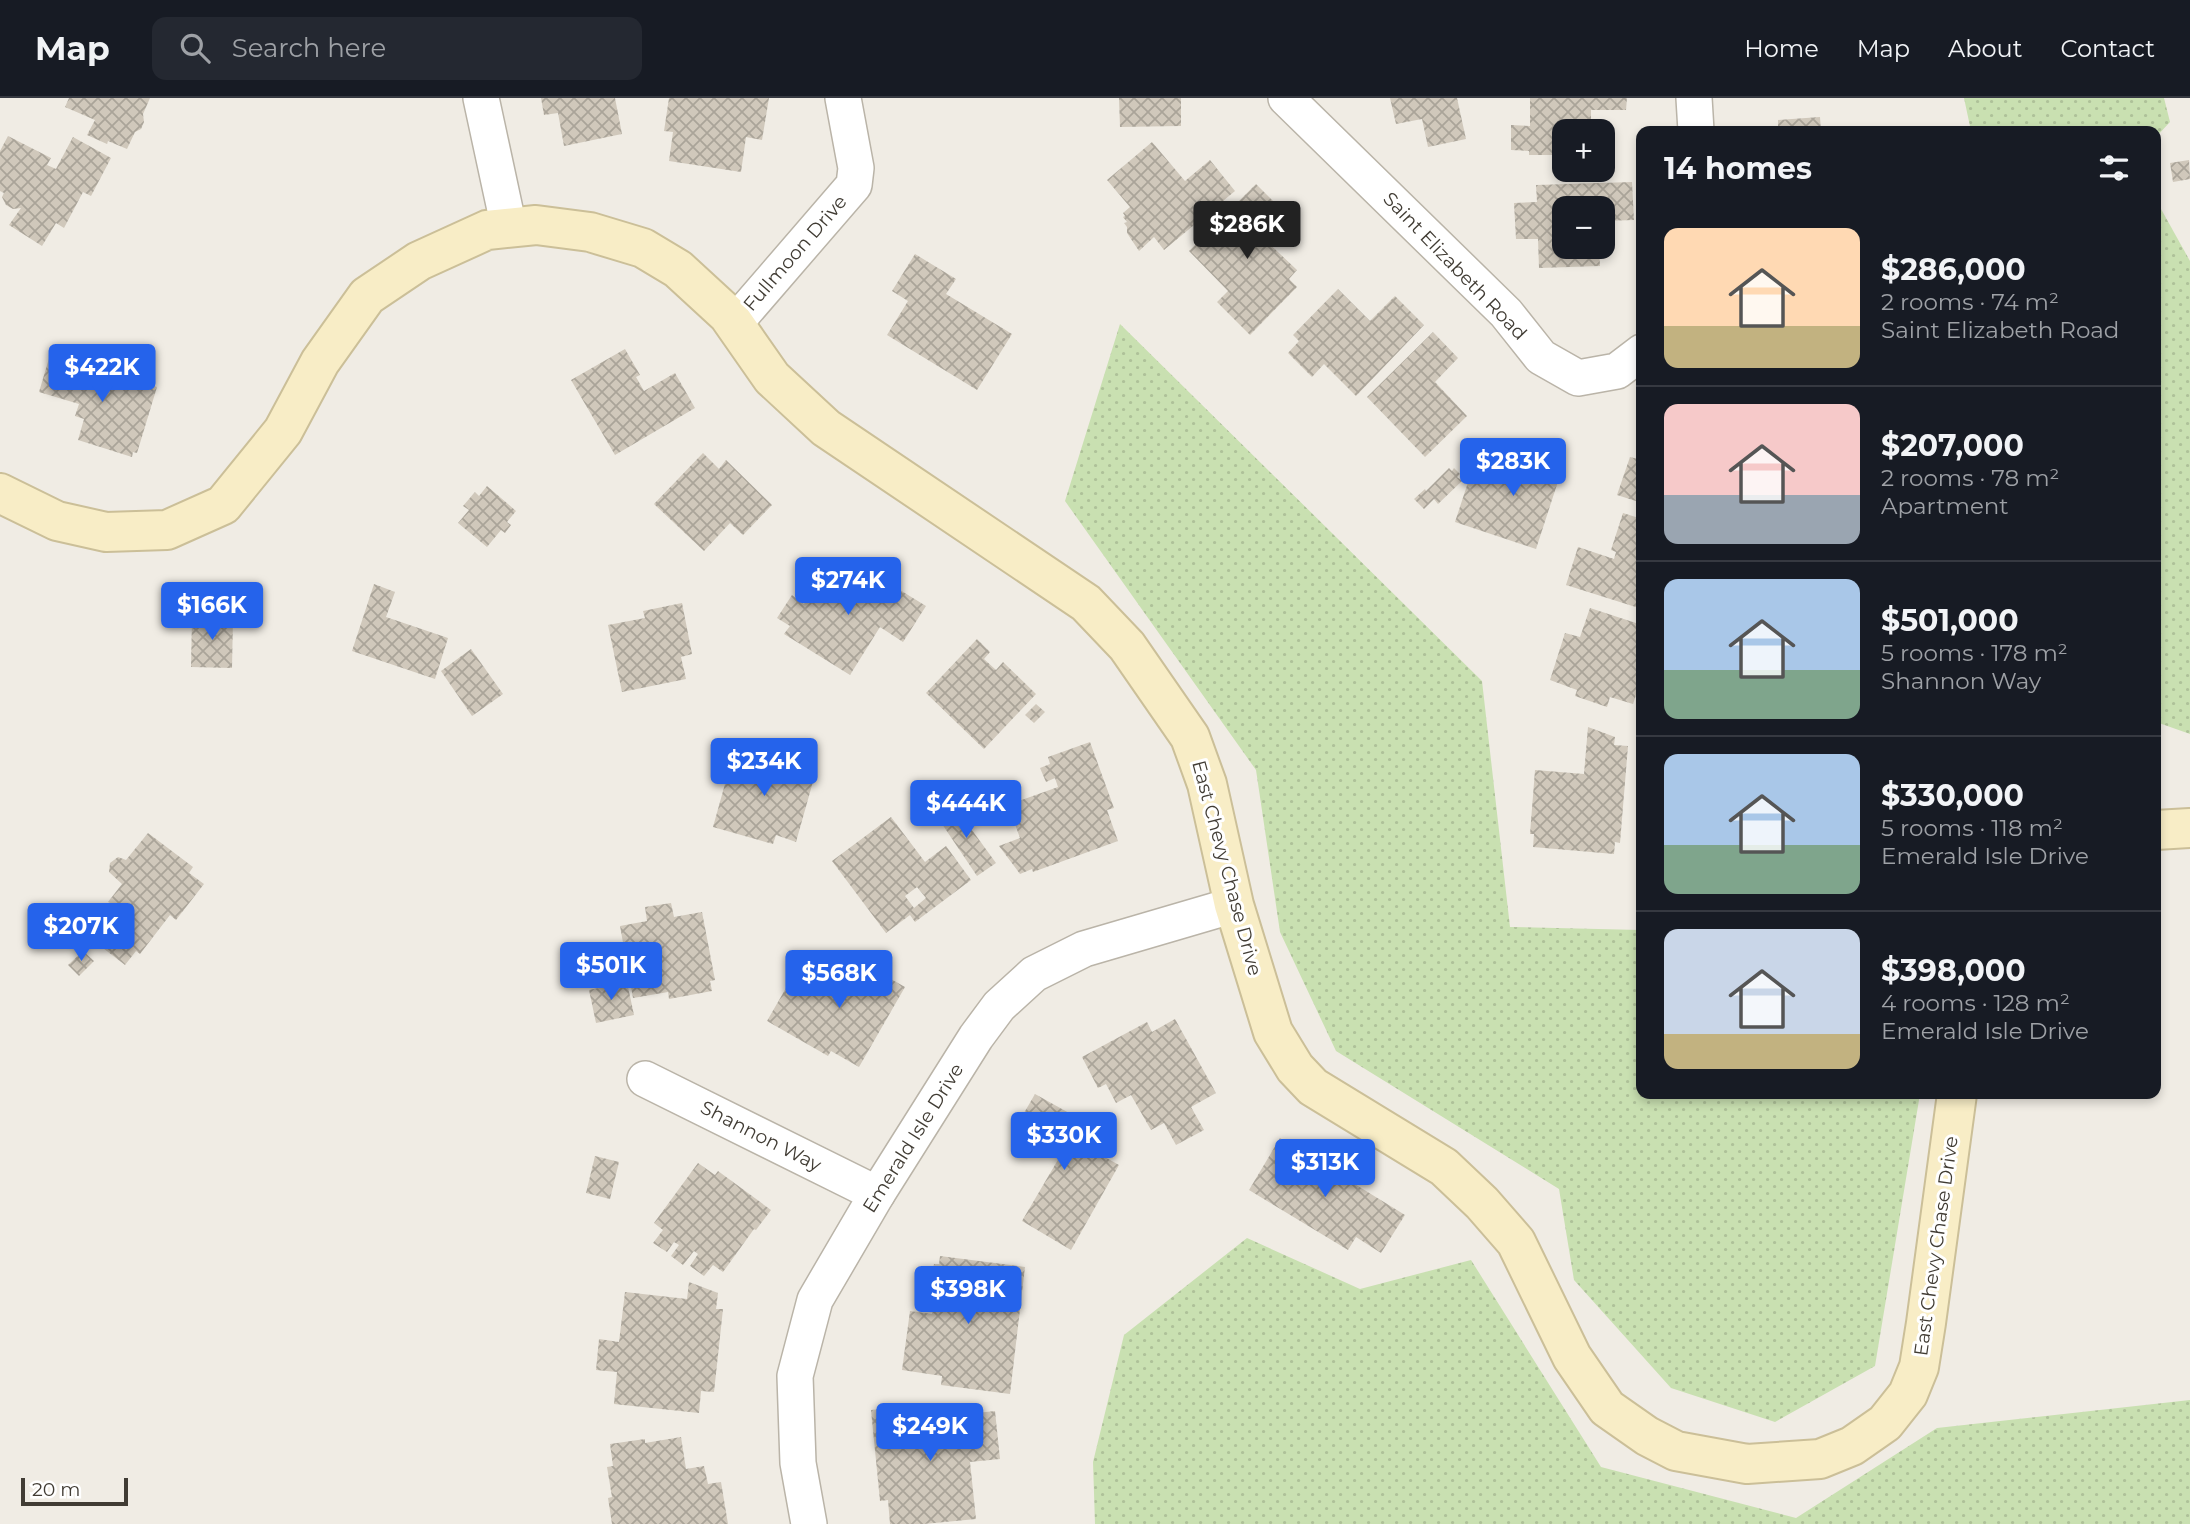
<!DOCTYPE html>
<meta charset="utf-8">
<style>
body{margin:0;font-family:Montserrat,sans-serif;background:#242831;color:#f1f3f6;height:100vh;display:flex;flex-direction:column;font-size:26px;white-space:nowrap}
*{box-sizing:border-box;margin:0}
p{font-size:23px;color:#9ea1a6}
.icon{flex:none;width:38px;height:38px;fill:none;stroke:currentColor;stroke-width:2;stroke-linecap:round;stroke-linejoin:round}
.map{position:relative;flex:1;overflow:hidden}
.side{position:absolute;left:1636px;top:28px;width:525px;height:973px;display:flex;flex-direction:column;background:#171b24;border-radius:14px;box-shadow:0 4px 10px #0003}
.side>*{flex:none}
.buttons{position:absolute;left:1552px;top:21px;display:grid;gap:14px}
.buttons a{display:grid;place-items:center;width:63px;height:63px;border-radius:14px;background:#171b24;box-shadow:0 4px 10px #0003;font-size:35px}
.scale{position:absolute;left:21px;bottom:18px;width:107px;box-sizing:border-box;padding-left:7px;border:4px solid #413c34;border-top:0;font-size:19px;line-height:24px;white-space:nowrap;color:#413c34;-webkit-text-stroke:5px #fff;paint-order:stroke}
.price{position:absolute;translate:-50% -60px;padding:0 16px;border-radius:7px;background:#2563eb;color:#fff;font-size:23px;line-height:46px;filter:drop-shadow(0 2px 4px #0008)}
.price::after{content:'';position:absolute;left:50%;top:42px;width:21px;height:16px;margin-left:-10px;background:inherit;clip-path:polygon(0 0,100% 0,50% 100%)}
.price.active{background:#222;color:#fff}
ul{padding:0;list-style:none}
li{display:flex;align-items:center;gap:21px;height:175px;padding:0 28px}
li+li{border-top:2px solid #363941}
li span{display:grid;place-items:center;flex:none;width:196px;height:140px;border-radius:14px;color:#555}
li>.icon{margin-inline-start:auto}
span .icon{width:84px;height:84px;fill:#fffc;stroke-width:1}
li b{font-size:30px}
h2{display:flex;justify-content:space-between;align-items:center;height:84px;padding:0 28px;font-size:30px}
header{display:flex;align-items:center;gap:42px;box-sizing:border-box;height:98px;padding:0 35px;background:#171b24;border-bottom:2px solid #363941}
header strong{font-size:33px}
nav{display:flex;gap:38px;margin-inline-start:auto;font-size:24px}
.search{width:490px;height:63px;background:#242831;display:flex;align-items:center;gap:18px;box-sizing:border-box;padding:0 24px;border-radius:14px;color:#9ea1a6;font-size:26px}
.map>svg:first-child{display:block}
.grass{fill:url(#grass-dots)}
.building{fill:url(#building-cross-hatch);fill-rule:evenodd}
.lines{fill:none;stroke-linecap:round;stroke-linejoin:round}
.street-casing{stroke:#bab4a8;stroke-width:38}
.secondary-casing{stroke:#cbbf98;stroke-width:42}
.street{stroke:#fff;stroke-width:35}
.secondary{stroke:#f8edc6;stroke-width:38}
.labels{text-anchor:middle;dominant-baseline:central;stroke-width:6;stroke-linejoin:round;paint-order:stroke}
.street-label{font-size:19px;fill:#413c34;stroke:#fff}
</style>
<header>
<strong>Map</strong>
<div class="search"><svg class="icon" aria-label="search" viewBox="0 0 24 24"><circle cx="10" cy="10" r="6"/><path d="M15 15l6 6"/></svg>Search here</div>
<nav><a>Home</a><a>Map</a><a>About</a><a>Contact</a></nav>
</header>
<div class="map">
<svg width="2190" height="1426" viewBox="0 0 2190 1426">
<defs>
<pattern id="grass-dots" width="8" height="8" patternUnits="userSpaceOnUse" patternTransform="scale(1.75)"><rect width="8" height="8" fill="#c9e0b1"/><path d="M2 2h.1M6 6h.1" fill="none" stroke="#aec199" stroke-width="1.8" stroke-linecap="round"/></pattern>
<pattern id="building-cross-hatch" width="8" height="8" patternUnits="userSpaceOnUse" patternTransform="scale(1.75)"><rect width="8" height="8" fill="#d0c8bb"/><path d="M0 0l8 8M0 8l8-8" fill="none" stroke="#aaa499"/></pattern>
</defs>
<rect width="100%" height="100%" fill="#f0ece4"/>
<!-- grass -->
<g class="grass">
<path d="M1964 0H2164L2170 24 2156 39V33H1971Z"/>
<path d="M2156 102 2190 163V636L2156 624Z"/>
<path d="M1120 226 1482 583 1510 829 1641 832 1642 996H1920L1875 1268 1775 1324 1671 1290 1574 1182 1559 1091 1336 953 1280 834 1256 672 1065 403Z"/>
<path d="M1247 1140 1360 1191 1471 1162 1601 1369 1796 1420 1937 1330 2190 1302V1426H1095L1093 1364 1124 1237Z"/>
</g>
<!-- building -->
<g class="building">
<path d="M69 0H150L143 16 144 24 141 31 135 34 127 51 108 43 107 46 87 37 95 22 65 9Z"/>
<path d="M541 0H615L622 36 564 48 558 15 544 17Z"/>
<path d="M669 0H769L762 42 746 39 741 74 669 63 673 34 664 33Z"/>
<path d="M1119 0H1181V28L1120 29Z"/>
<path d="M1390 0H1457L1466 41 1428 49 1422 21 1396 26Z"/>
<path d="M1530 0H1627L1626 12H1591V33H1564V57H1529V53L1511 52V27L1530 28Z"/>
<path d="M1820 19 1821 33H1778V22Z"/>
<path d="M8 38 51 60 47 67 56 71 73 39 111 60 91 98 83 94 64 130 56 125 42 148 9 127 21 110 13 111 6 107 2 99 4 95 0 93V53Z"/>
<path d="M1152 44 1185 83 1210 62 1235 93 1164 152 1154 139 1139 153 1127 135V129L1124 125 1127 124 1123 119 1125 118 1123 115 1130 109 1107 82Z"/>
<path d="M2189 62 2190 81 2173 84 2170 65Z"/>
<path d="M1632 84 1634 122 1603 123V110H1564V149H1599L1600 168 1539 170 1538 141H1516L1514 105 1537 104 1536 87Z"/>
<path d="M1256 86 1284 114 1261 138 1297 172 1289 181 1297 189 1250 237 1217 204 1228 193 1189 153Z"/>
<path d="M915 156 956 181 946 196 1012 236 977 292 887 237 908 203 892 193Z"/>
<path d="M1338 191 1370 223 1395 198 1424 227 1356 298 1324 266 1312 279 1288 255 1299 243 1293 237Z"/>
<path d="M1433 234 1458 260 1435 284 1467 318 1425 359 1367 299Z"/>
<path d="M625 251 640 277 636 279 644 293 675 275 695 310 615 357 571 282Z"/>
<path d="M50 257 157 289 137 355 133 354 132 359 78 342 84 321 75 318 79 306 39 294Z"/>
<path d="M1529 347 1566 359 1536 451 1455 424 1474 366 1518 380Z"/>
<path d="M703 355 719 371 726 362 772 407 743 437 730 425 704 453 654 406Z"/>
<path d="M1630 359 1642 362V405L1617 397Z"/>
<path d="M1449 370 1452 373 1454 370 1460 376 1457 379 1462 383 1438 406 1434 401 1424 411 1414 401 1425 391 1426 393Z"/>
<path d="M487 388 516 413 507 424 511 427 505 435 501 432 487 449 458 425 469 412 463 408 475 394 479 398Z"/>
<path d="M1623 415 1642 421V511L1566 487 1578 449 1614 461 1616 454 1611 452Z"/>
<path d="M830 466 874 494 882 481 926 508 903 544 880 529 850 577 784 536 790 528 777 520 792 497 804 506Z"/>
<path d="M374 486 395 494 386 519 448 540 435 581 352 553Z"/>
<path d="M682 505 692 556 681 559 686 581 622 594 608 527 645 520 643 513Z"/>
<path d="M1590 510 1642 527V599L1636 597 1633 606 1610 599 1607 609 1575 598 1577 592 1550 582 1565 535 1580 539Z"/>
<path d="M192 519 233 520 232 570 191 569Z"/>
<path d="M977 541 990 554 984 561 996 572 1003 564 1036 596 984 651 926 595Z"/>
<path d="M471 551 503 596 472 618 441 573Z"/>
<path d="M1036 606 1045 614 1034 625 1025 617Z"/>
<path d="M1588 629 1615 639 1614 647 1628 648 1620 745 1615 744 1614 756 1533 749 1534 736H1530L1535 672 1584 676Z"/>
<path d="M1090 644 1114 710 1107 712 1118 743 1033 774 1032 771 1020 776 999 748 1020 740 1008 707 1058 689 1055 680 1046 684 1040 670 1050 666 1048 659Z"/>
<path d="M735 650 816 673 796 744 776 737 773 746 713 729Z"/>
<path d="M950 702 996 765 977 778 938 720Z"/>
<path d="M891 719 925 764 946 748 971 782 915 824 910 817 886 835 832 763ZM917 789 926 800 914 810 905 798Z"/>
<path d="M148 735 193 769 189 775 204 786 176 822 170 817 140 856 136 853 125 867 86 837 110 805 108 804 122 786 109 774 110 765 118 759 126 762Z"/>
<path d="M671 805 674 819 702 814 715 882 710 883 712 893 669 901 668 894 633 900 620 828 647 823 645 809Z"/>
<path d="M83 853 94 863 79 878 68 867Z"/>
<path d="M841 853 905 889 859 969 831 953 828 958 767 923 790 883 815 898Z"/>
<path d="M627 884 634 917 596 925 589 892Z"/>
<path d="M1175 921 1216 995 1191 1009 1204 1032 1176 1047 1164 1025 1151 1032 1131 997 1116 1005 1106 986 1098 990 1082 959 1147 924 1152 934Z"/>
<path d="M1035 996 1096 1030 1085 1048 1119 1067 1071 1152 1022 1123 1059 1060 1013 1034Z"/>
<path d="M1280 1040 1405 1117 1381 1155 1356 1139 1348 1152 1249 1092Z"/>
<path d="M595 1058 619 1064 610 1101 586 1095Z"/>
<path d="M698 1065 715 1077 718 1073 771 1112 756 1132 754 1131 723 1174 713 1167 704 1178 690 1168 698 1156 694 1153 683 1167 671 1158 679 1147 674 1144 667 1154 653 1145 663 1132 654 1125Z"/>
<path d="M940 1158 1025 1169 1010 1296 941 1287 942 1278 902 1272 910 1213 932 1216 935 1193H930L934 1166H939Z"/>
<path d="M689 1184 718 1195 716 1211H723L714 1294 701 1293 699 1315 614 1306 617 1274 596 1272 599 1241 619 1244 625 1194 687 1201Z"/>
<path d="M922 1307 923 1321 995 1313 1000 1361 970 1364 976 1421 924 1426H890L888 1402 880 1403 871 1312Z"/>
<path d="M681 1339 686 1371 704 1368 708 1386 721 1384 728 1426H612L608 1400 612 1399 607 1369 613 1368 610 1346 645 1341V1345Z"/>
</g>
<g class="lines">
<defs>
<g id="street">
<path d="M481 0 509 130"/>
<path d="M1286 0 1506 215 1541 259 1578 280 1617 273 1642 254"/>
<path d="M1694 0 1696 33"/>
<path d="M734 226 854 87 856 70 843 0"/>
<path d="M645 981 877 1096"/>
<path d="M809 1426 798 1365 795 1278 815 1202 877 1096 976 939 999 908 1034 876 1084 851 1234 807"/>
</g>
<g id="secondary">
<path d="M0 395 57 423 106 434 167 432 223 407 283 333 320 264 367 198 419 163 487 132 536 127 590 134 643 150 678 171 728 217 772 280 826 330 1086 505 1127 548 1190 639 1207 686 1234 807 1273 934 1295 970 1313 989 1444 1069 1482 1105 1516 1144 1572 1259 1607 1310 1647 1338 1676 1353 1747 1366 1820 1361 1852 1348 1885 1325 1908 1296 1919 1269 1926 1225 1957 996"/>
<path d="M2156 732 2190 730"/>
</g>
</defs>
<!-- street casing -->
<use href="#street" class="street-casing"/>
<!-- secondary casing -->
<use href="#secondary" class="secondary-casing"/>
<!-- street -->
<use href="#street" class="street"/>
<!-- secondary -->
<use href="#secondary" class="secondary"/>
</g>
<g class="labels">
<!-- street labels -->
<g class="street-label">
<text transform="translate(795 155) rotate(-49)">Fullmoon Drive</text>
<text transform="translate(1455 168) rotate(46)">Saint Elizabeth Road</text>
<text transform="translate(1227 770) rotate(75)">East Chevy Chase Drive</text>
<text transform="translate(761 1038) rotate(27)">Shannon Way</text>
<text transform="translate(913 1040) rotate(-58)">Emerald Isle Drive</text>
<text transform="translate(1936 1148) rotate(-82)">East Chevy Chase Drive</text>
</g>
</g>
</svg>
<div class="buttons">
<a>+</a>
<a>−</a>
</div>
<div class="scale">20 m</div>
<b class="price active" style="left:1247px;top:163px">$286K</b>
<b class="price" style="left:102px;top:306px">$422K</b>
<b class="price" style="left:1513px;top:400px">$283K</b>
<b class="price" style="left:848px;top:519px">$274K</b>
<b class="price" style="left:212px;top:544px">$166K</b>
<b class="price" style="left:764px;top:700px">$234K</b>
<b class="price" style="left:966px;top:742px">$444K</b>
<b class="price" style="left:81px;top:865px">$207K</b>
<b class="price" style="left:611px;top:904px">$501K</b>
<b class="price" style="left:839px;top:912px">$568K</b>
<b class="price" style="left:1064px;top:1074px">$330K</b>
<b class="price" style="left:1325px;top:1101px">$313K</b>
<b class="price" style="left:968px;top:1228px">$398K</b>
<b class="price" style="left:930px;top:1365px">$249K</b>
<section class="side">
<h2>14 homes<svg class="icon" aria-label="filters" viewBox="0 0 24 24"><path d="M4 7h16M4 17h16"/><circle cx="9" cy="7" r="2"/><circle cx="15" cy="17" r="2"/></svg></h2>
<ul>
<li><span style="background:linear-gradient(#ffd9b3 70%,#c2b280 0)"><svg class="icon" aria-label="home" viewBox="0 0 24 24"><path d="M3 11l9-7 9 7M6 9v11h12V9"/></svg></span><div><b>$286,000</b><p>2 rooms · 74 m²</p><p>Saint Elizabeth Road</p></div></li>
<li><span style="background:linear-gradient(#f6c9c9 65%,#9aa5b1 0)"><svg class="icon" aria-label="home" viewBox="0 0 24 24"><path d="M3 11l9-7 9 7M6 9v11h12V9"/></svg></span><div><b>$207,000</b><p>2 rooms · 78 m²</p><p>Apartment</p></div></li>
<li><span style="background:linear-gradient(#a9c7e8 65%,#7fa58c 0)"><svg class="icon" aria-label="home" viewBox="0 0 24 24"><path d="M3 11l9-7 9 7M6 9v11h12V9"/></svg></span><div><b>$501,000</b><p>5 rooms · 178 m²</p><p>Shannon Way</p></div></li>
<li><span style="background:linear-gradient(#a9c7e8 65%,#7fa58c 0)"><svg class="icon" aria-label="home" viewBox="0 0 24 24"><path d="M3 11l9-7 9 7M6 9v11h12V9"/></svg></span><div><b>$330,000</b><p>5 rooms · 118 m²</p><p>Emerald Isle Drive</p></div></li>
<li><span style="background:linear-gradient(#c9d6e8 75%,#c2b280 0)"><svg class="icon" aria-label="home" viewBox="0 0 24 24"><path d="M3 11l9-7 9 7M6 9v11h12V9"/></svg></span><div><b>$398,000</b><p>4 rooms · 128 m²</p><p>Emerald Isle Drive</p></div></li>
</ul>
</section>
</div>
